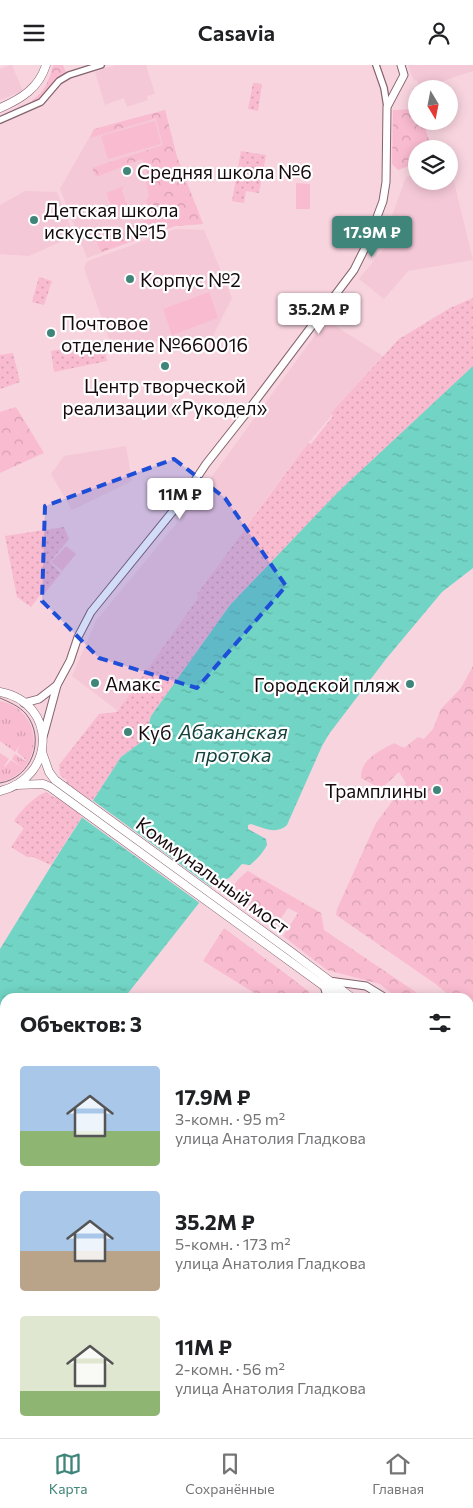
<!DOCTYPE html>
<html lang="ru">
<meta charset="utf-8">
<style>
body{margin:0;font-family:Commissioner,sans-serif;background:#f6f6f6;color:#202124;height:100vh;display:flex;flex-direction:column;font-size:19px;white-space:nowrap}
*{box-sizing:border-box;margin:0}
p{font-size:16px;color:#757577}
.icon{flex:none;width:28px;height:28px;fill:none;stroke:currentColor;stroke-width:2;stroke-linecap:round;stroke-linejoin:round}
.map{position:relative;flex:1;overflow:hidden}
.details{position:absolute;left:0px;top:928px;width:474px;height:446px;display:flex;flex-direction:column;background:#fff;border-radius:15px 15px 0 0;box-shadow:0 2px 12px #0003}
.details>*{flex:none}
.needle{width:32px;rotate:170deg}
.tools{position:absolute;left:408px;top:15px;display:grid;gap:10px}
.tools a{display:grid;place-items:center;width:50px;height:50px;border-radius:50%;background:#fff;box-shadow:0 2px 12px #0003;font-size:25px}
.price{position:absolute;translate:-50% -42px;padding:0 11px;border-radius:5px;background:#fff;color:#222;font-size:16px;line-height:32px;filter:drop-shadow(0 1px 2px #0008)}
.price::after{content:'';position:absolute;left:50%;top:30px;width:15px;height:11px;margin-left:-8px;background:inherit;clip-path:polygon(0 0,100% 0,50% 100%)}
.price.active{background:#40857a;color:#fff}
ul{padding:0;list-style:none}
li{display:flex;align-items:center;gap:15px;height:125px;padding:0 20px}
li span{display:grid;place-items:center;flex:none;width:140px;height:100px;border-radius:5px;color:#555}
li>.icon{margin-inline-start:auto}
span .icon{width:60px;height:60px;fill:#fffc;stroke-width:1}
li b{font-size:21px}
h2{display:flex;justify-content:space-between;align-items:center;height:60px;padding:0 20px;font-size:21px}
header{display:flex;justify-content:space-between;align-items:center;height:65px;padding:0 20px;background:#fff;font-size:22px;font-weight:600}
.dock{display:flex;justify-content:space-around;align-items:center;height:70px;border-top:1px solid #e0e0e0;background:#fff;font-size:14px;color:#757577}
.dock a{display:grid;justify-items:center;gap:2px}
.dock .active{color:#40857a}
.map>svg:first-child{display:block}
.built{fill:#f5c8d7}
.grass{fill:url(#grass-tufts)}
.forest{fill:url(#forest-crowns)}
.park{fill:url(#park-dots)}
.garden{fill:#f9bbd0}
.water{fill:url(#water-ripples)}
.pier{fill:#f8d4df}
.lines{fill:none;stroke-linecap:round;stroke-linejoin:round}
.minor-casing{stroke:#83636d;stroke-width:8}
.major-casing{stroke:#83636d;stroke-width:9}
.highway-casing{stroke:#83636d;stroke-width:9}
.minor{stroke:#fff;stroke-width:5.5}
.major{stroke:#fff;stroke-width:7}
.highway{stroke:#fff;stroke-width:8}
.tram{stroke:#816a71;stroke-width:1}
.marked{fill:#1d4ed8;fill-opacity:0.2;stroke:#1d4ed8;stroke-width:4;stroke-dasharray:10 6;stroke-linejoin:round}
.poi-dot{fill:#40857a;stroke:#fff;stroke-width:2}
.labels{text-anchor:middle;dominant-baseline:central;stroke-width:4.5;stroke-linejoin:round;paint-order:stroke}
.poi-label{font-size:19px;fill:#160a0e;stroke:#fff;text-anchor:start}
.street-label{font-size:19px;fill:#160a0e;stroke:#fff}
.water-label{font-size:20px;font-style:italic;fill:#15433c;stroke:#fff}
</style>
<header><svg class="icon" aria-label="menu" viewBox="0 0 24 24"><path d="M4 6h16M4 12h16M4 18h16"/></svg>Casavia<svg class="icon" aria-label="person" viewBox="0 0 24 24"><circle cx="12" cy="8" r="4"/><path d="M4 21q1-7 8-7t8 7"/></svg></header>
<div class="map">
<svg width="473" height="1373" viewBox="0 0 473 1373">
<defs>
<pattern id="grass-tufts" width="24" height="20" patternUnits="userSpaceOnUse" patternTransform="scale(1.25)"><rect width="24" height="20" fill="#f9bbd0"/><path d="M3 7l-1-3M5 7V3M7 7l1-3M15 17l-1-3M17 17v-4M19 17l1-3" fill="none" stroke="#d59fb1"/></pattern>
<pattern id="forest-crowns" width="20" height="18" patternUnits="userSpaceOnUse" patternTransform="scale(1.25)"><rect width="20" height="18" fill="#f9bbd0"/><path d="M2 6a3 3 0 1 1 6 0M12 15a3 3 0 1 1 6 0" fill="none" stroke="#d59fb1"/></pattern>
<pattern id="park-dots" width="8" height="8" patternUnits="userSpaceOnUse" patternTransform="scale(1.25)"><rect width="8" height="8" fill="#f9bbd0"/><path d="M2 2h.1M6 6h.1" fill="none" stroke="#d59fb1" stroke-width="1.8" stroke-linecap="round"/></pattern>
<pattern id="water-ripples" width="26" height="14" patternUnits="userSpaceOnUse" patternTransform="scale(1.25)"><rect width="26" height="14" fill="#71d4c4"/><path d="M2 4q2-2 4 0t4 0M15 11q2-2 4 0t4 0" fill="none" stroke="#61b5a7"/></pattern>
</defs>
<rect width="100%" height="100%" fill="#f8d4df"/>
<!-- built -->
<g class="built">
<path d="M10 0H12L23 26 0 35V4Z"/>
<path d="M116 0H146L155 29 147 31 148 35 127 42 124 33 105 40 95 7Z"/>
<path d="M408 0H473V6L420 24 417 15 414 16Z"/>
<path d="M165 45 177 92 203 159 175 161 87 193 60 124 94 64Z"/>
<path d="M449 96 473 195 408 206 384 234 359 214 390 176 388 162 406 112 416 109V116H449Z"/>
<path d="M25 126 57 127 74 171 29 191 0 189V140Z"/>
<path d="M176 164 204 165 232 233 209 279 109 274 84 203 86 198 88 196Z"/>
<path d="M326 255 383 291 308 378 287 406 197 529 199 533 118 646 72 611 96 556 186 447Z"/>
<path d="M126 381 132 416 72 445 51 409 64 391Z"/>
</g>
<!-- grass -->
<path class="grass" d="M0 636C45 645 45 707 0 717V688L9 694 4 701 5 702 11 695 21 702 12 694 15 689 25 696 26 695 17 687 20 680 15 687 0 676Z"/>
<!-- forest -->
<g class="forest">
<path d="M53 0H63L66 8C52 15 47 33 33 37L32 35C45 27 50 14 53 0Z"/>
<path d="M416 44V56H423L432 84H416V98L398 105 392 99 393 45Z"/>
<path d="M165 45 177 92 203 159 175 161 101 187 96 175 119 166 123 168 130 165 132 161 151 153 146 136 149 130 146 117 149 112 142 94 96 112 92 103 163 80 156 53 90 73 94 64Z"/>
<path d="M16 342 44 388 0 408V347Z"/>
<path d="M473 601V952L469 949V932H451L437 920 336 850 337 844 376 758 406 718 399 707 381 724 361 713C360 694 380 686 394 678L404 683 418 672 424 674 433 664 441 644 461 623Z"/>
<path d="M248 806 321 848 324 865 423 932H396L380 919 327 905 283 871 298 848 288 843 277 859 232 829C233 818 239 813 248 806Z"/>
<path d="M224 863 282 906 308 926 312 932H261L203 896Z"/>
<path d="M5 1284V1345L2 1347 0 1346V1290Z"/>
</g>
<!-- park -->
<g class="park">
<path d="M253 18 262 19 258 46 248 44Z"/>
<path d="M241 86 266 90 259 128 246 126 244 138 232 136Z"/>
<path d="M39 212 52 216 44 240 32 237Z"/>
<path d="M473 233V301L338 427 230 540 151 651 144 675 121 692 51 800 33 792H27L11 782 24 763 14 756C20 746 35 731 46 727L55 733 67 716 60 710 59 700 99 649 117 647 198 533 197 529 308 378 311 379 333 351 331 348 399 274 450 243Z"/>
<path d="M70 283 105 286 107 296 54 307 51 286Z"/>
<path d="M13 288 20 317 0 324V290Z"/>
<path d="M64 462 69 474 50 497 61 508 45 528 43 526 31 542 17 532 5 471Z"/>
</g>
<!-- garden -->
<g class="garden">
<path d="M155 56 161 79 108 94 101 71Z"/>
<path d="M296 118 310 119V144H296Z"/>
<path d="M124 121 122 126 126 137 131 140 114 147 106 128Z"/>
<path d="M209 227 218 253 172 270 163 244Z"/>
<path d="M66 481 76 489 62 506 51 497Z"/>
</g>
<!-- water -->
<path class="water" d="M473 301V503L442 527 386 594 329 669 322 681 287 760C276 770 264 763 251 759L248 760V764L266 774 267 780C263 788 257 794 250 800L242 799 229 813 214 819 125 932H5V1280L0 1287V884L56 793 121 692 144 675 151 651 230 540 338 427Z"/>
<!-- pier -->
<path class="pier" d="M91 734 214 824 201 839 80 751Z"/>
<g class="lines">
<defs>
<g id="minor">
<path d="M376 0 384 23 387 42"/>
<path d="M0 55 41 37 59 16 69 10 101 0"/>
</g>
<g id="major">
<path d="M24 638 39 634 57 620"/>
<path d="M43 672 57 620 70 596 78 572 91 547 182 435 206 399 247 347 354 205 367 179 383 136 386 117 387 42 404 10 401 0"/>
<path d="M329 916 366 921 384 932"/>
<path d="M324 920 327 932"/>
<path d="M469 1006 473 1010"/>
<path d="M469 1089 473 1094"/>
</g>
<g id="highway">
<path d="M0 43C21 34 39 23 46 0"/>
<path d="M0 627C58 638 56 713 0 726"/>
<path d="M42 687 49 707 55 715 290 886 351 932"/>
<path d="M16 720 43 719 50 722 339 932"/>
<path d="M469 1039 473 1043"/>
<path d="M469 1050 473 1055"/>
</g>
</defs>
<!-- minor casing -->
<use href="#minor" class="minor-casing"/>
<!-- major casing -->
<use href="#major" class="major-casing"/>
<!-- highway casing -->
<use href="#highway" class="highway-casing"/>
<!-- minor -->
<use href="#minor" class="minor"/>
<!-- major -->
<use href="#major" class="major"/>
<!-- highway -->
<use href="#highway" class="highway"/>
<!-- tram -->
<path class="tram" d="M0 633C9 637 19 641 26 649 46 674 32 713 0 718"/>
</g>
<!-- marked area -->
<path class="marked" d="M174 394 225 433 286 521 197 623 99 593 42 536 45 441Z"/>
<!-- markers -->
<g class="poi-dot">
<circle cx="127" cy="106" r="5"/>
<circle cx="34" cy="155" r="5"/>
<circle cx="130" cy="214" r="5"/>
<circle cx="51" cy="268" r="5"/>
<circle cx="165" cy="301" r="5"/>
<circle cx="95" cy="618" r="5"/>
<circle cx="410" cy="619" r="5"/>
<circle cx="128" cy="667" r="5"/>
<circle cx="437" cy="725" r="5"/>
</g>
<g class="labels">
<!-- poi labels -->
<g class="poi-label">
<text x="137" y="106">Средняя школа №6</text>
<text x="44" y="144">Детская школа<tspan x="44" dy="22">искусств №15</tspan></text>
<text x="140" y="214">Корпус №2</text>
<text x="61" y="257">Почтовое<tspan x="61" dy="22">отделение №660016</tspan></text>
<text x="165" y="320" text-anchor="middle">Центр творческой<tspan x="165" dy="22">реализации «Рукодел»</tspan></text>
<text x="105" y="618">Амакс</text>
<text x="400" y="619" text-anchor="end">Городской пляж</text>
<text x="138" y="667">Куб</text>
<text x="427" y="725" text-anchor="end">Трамплины</text>
</g>
<!-- street labels -->
<g class="street-label">
<text transform="translate(213 810) rotate(36)">Коммунальный мост</text>
</g>
<!-- water labels -->
<g class="water-label">
<text x="233" y="666">Абаканская<tspan x="233" dy="23">протока</tspan></text>
</g>
</g>
</svg>
<div class="tools">
<a><svg class="needle" viewBox="-14 -14 28 28"><path d="M0-13l5 13h-10z" fill="#e53935"/><path d="M0 13l5-13h-10z" fill="#757577"/></svg></a>
<a><svg class="icon" aria-label="layers" viewBox="0 0 24 24"><path d="M12 4l9 5-9 5-9-5zM3 14l9 5 9-5"/></svg></a>
</div>
<b class="price active" style="left:372px;top:193px">17.9M ₽</b>
<b class="price" style="left:319px;top:270px">35.2M ₽</b>
<b class="price" style="left:180px;top:455px">11M ₽</b>
<section class="details">
<h2>Объектов: 3<svg class="icon" aria-label="filters" viewBox="0 0 24 24"><path d="M4 7h16M4 17h16"/><circle cx="9" cy="7" r="2"/><circle cx="15" cy="17" r="2"/></svg></h2>
<ul>
<li><span style="background:linear-gradient(#a9c7e8 65%,#8fb573 0)"><svg class="icon" aria-label="home" viewBox="0 0 24 24"><path d="M3 11l9-7 9 7M6 9v11h12V9"/></svg></span><div><b>17.9M ₽</b><p>3-комн. · 95 m²</p><p>улица Анатолия Гладкова</p></div></li>
<li><span style="background:linear-gradient(#a9c7e8 60%,#b9a48a 0)"><svg class="icon" aria-label="home" viewBox="0 0 24 24"><path d="M3 11l9-7 9 7M6 9v11h12V9"/></svg></span><div><b>35.2M ₽</b><p>5-комн. · 173 m²</p><p>улица Анатолия Гладкова</p></div></li>
<li><span style="background:linear-gradient(#dfe7d0 75%,#8fb573 0)"><svg class="icon" aria-label="home" viewBox="0 0 24 24"><path d="M3 11l9-7 9 7M6 9v11h12V9"/></svg></span><div><b>11M ₽</b><p>2-комн. · 56 m²</p><p>улица Анатолия Гладкова</p></div></li>
</ul>
</section>
</div>
<nav class="dock">
<a class="active"><svg class="icon" aria-label="map" viewBox="0 0 24 24"><path d="M3 6l6-2 6 2 6-2v14l-6 2-6-2-6 2zM9 4v14M15 6v14"/></svg>Карта</a>
<a><svg class="icon" aria-label="saved" viewBox="0 0 24 24"><path d="M7 4h10v16l-5-4-5 4z"/></svg>Сохранённые</a>
<a><svg class="icon" aria-label="home" viewBox="0 0 24 24"><path d="M3 11l9-7 9 7M6 9v11h12V9"/></svg>Главная</a>
</nav>
